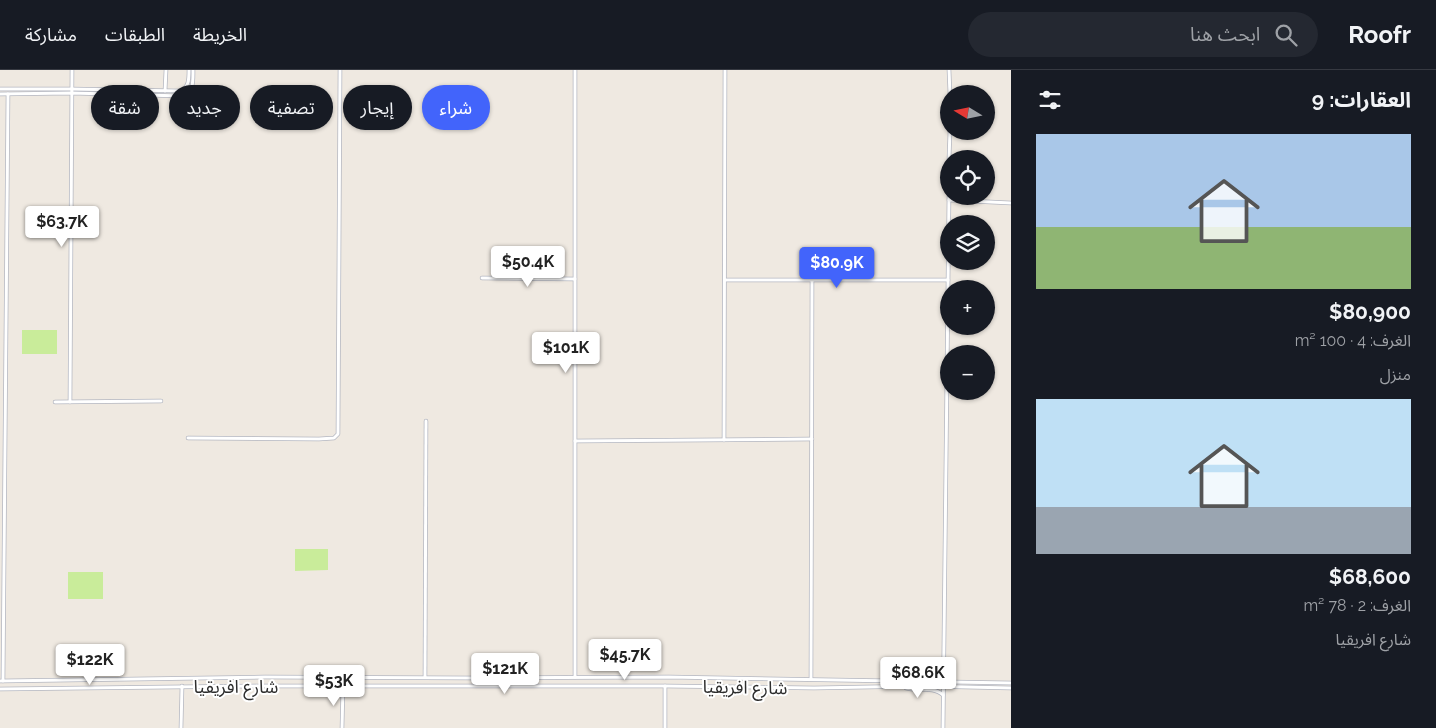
<!DOCTYPE html>
<html lang="ar">
<meta charset="utf-8">
<style>
body{margin:0;font-family:Raleway,"Noto Sans Arabic",sans-serif;background:#242831;color:#f1f3f6;direction:rtl;height:100vh;display:flex;flex-direction:column;font-size:19px;white-space:nowrap}
*{box-sizing:border-box;margin:0}
p{font-size:16px;color:#9ea1a6}
.icon{flex:none;width:28px;height:28px;fill:none;stroke:currentColor;stroke-width:2;stroke-linecap:round;stroke-linejoin:round}
.map{position:relative;flex:1;overflow:hidden;direction:ltr}
.drawer{display:flex;flex-direction:column;background:#171b24;width:425px}
.drawer>*{flex:none}
.top-card{position:absolute;left:15px;top:15px;width:475px;height:45px;direction:rtl;display:flex;gap:10px}
.needle{width:32px;rotate:280deg}
.controls{position:absolute;left:940px;top:15px;display:grid;gap:10px}
.controls a{display:grid;place-items:center;width:55px;height:55px;border-radius:50%;background:#171b24;box-shadow:0 1px 4px #0004;font-size:25px}
.price{position:absolute;translate:-50% -42px;padding:0 11px;border-radius:5px;background:#fff;color:#222;font-size:16px;line-height:32px;filter:drop-shadow(0 1px 2px #0008)}
.price::after{content:'';position:absolute;left:50%;top:30px;width:15px;height:11px;margin-left:-8px;background:inherit;clip-path:polygon(0 0,100% 0,50% 100%)}
.price.selected{background:#4264fb;color:#fff}
ul{padding:0;list-style:none}
li{display:grid;align-content:center;gap:10px;height:265px;padding:0 25px}
li span{display:grid;place-items:center;height:155px;border-radius:0px;color:#555}
li>.icon{margin-inline-start:auto}
span .icon{width:90px;height:90px;fill:#fffc;stroke-width:1}
li b{font-size:21px}
h2{display:flex;justify-content:space-between;align-items:center;height:60px;padding:0 25px;font-size:21px}
.tag{padding:0 18px;border-radius:22px;background:#171b24;box-shadow:0 1px 4px #0004;font-size:18px;line-height:45px}
.tag.selected{background:#4264fb;color:#fff}
header{display:flex;align-items:center;gap:30px;box-sizing:border-box;height:70px;padding:0 25px;background:#171b24;border-bottom:1px solid #363941}
header strong{font-size:24px}
nav{display:flex;gap:28px;margin-inline-start:auto;font-size:18px}
.search{width:350px;height:45px;background:#242831;display:flex;align-items:center;gap:12px;box-sizing:border-box;padding:0 18px;border-radius:28px;color:#9ea1a6;font-size:19px}
main{display:flex;flex:1;min-height:0}
.map>svg:first-child{display:block}
.pitch{fill:#c9ec9a}
.lines{fill:none;stroke-linecap:round;stroke-linejoin:round}
.minor-casing{stroke:#b4b7c1;stroke-width:4.5}
.minor{stroke:#fff;stroke-width:3}
.labels{text-anchor:middle;dominant-baseline:central;stroke-width:4;stroke-linejoin:round;paint-order:stroke}
.street-label{font-size:18px;fill:#2e2e2e;stroke:#fff}
</style>
<header>
<strong>Roofr</strong>
<div class="search"><svg class="icon" aria-label="search" viewBox="0 0 24 24"><circle cx="10" cy="10" r="6"/><path d="M15 15l6 6"/></svg>ابحث هنا</div>
<nav><a>الخريطة</a><a>الطبقات</a><a>مشاركة</a></nav>
</header>
<main>
<section class="drawer">
<h2>العقارات: 9<svg class="icon" aria-label="filters" viewBox="0 0 24 24"><path d="M4 7h16M4 17h16"/><circle cx="9" cy="7" r="2"/><circle cx="15" cy="17" r="2"/></svg></h2>
<ul>
<li><span style="background:linear-gradient(#a9c7e8 60%,#8fb573 0)"><svg class="icon" aria-label="home" viewBox="0 0 24 24"><path d="M3 11l9-7 9 7M6 9v11h12V9"/></svg></span><div><b>$80,900</b><p>الغرف: 4 · 100 m²</p><p>منزل</p></div></li>
<li><span style="background:linear-gradient(#bfe0f5 70%,#9aa5b1 0)"><svg class="icon" aria-label="home" viewBox="0 0 24 24"><path d="M3 11l9-7 9 7M6 9v11h12V9"/></svg></span><div><b>$68,600</b><p>الغرف: 2 · 78 m²</p><p>شارع افريقيا</p></div></li>
</ul>
</section>
<div class="map">
<svg width="1011" height="658" viewBox="0 0 1011 658">
<rect width="100%" height="100%" fill="#efe9e1"/>
<!-- pitch -->
<g class="pitch">
<rect x="22" y="260" width="35" height="24"/>
<path d="M295 479H328V500L295 501Z"/>
<rect x="68" y="502" width="35" height="27"/>
</g>
<g class="lines">
<defs>
<g id="minor">
<path d="M949 0 950 24"/>
<path d="M0 19H71L181 21C189 17 189 9 189 0"/>
<path d="M165 21 166 0"/>
<path d="M0 24 71 23 182 26C194 23 193 11 193 0"/>
<path d="M949 89 950 61"/>
<path d="M949 130 1011 133"/>
<path d="M482 208 575 209"/>
<path d="M725 210H948"/>
<path d="M55 332 161 331"/>
<path d="M70 332 72 0"/>
<path d="M188 368 319 369 334 368 338 364 340 0"/>
<path d="M724 370 725 0"/>
<path d="M575 371 812 369"/>
<path d="M425 607 426 351"/>
<path d="M575 607V0"/>
<path d="M811 609 812 210"/>
<path d="M0 611 265 607 476 608 669 607 1011 613"/>
<path d="M3 611 8 24"/>
<path d="M906 618C917 621 934 616 943 625"/>
<path d="M0 619 265 616H665L814 618 922 616 1011 618"/>
<path d="M181 658 182 616"/>
<path d="M342 658 343 616"/>
<path d="M665 658V616"/>
<path d="M943 658 949 126"/>
</g>
</defs>
<!-- minor casing -->
<use href="#minor" class="minor-casing"/>
<!-- minor -->
<use href="#minor" class="minor"/>
</g>
<g class="labels">
<!-- street labels -->
<g class="street-label">
<text x="236" y="616">شارع افريقيا</text>
<text transform="translate(745 617) rotate(1)">شارع افريقيا</text>
</g>
</g>
</svg>
<div class="controls">
<a><svg class="needle" viewBox="-14 -14 28 28"><path d="M0-13l5 13h-10z" fill="#e53935"/><path d="M0 13l5-13h-10z" fill="#9ea1a6"/></svg></a>
<a><svg class="icon" aria-label="locate" viewBox="0 0 24 24"><circle cx="12" cy="12" r="6"/><path d="M12 2v4M12 18v4M2 12h4M18 12h4"/></svg></a>
<a><svg class="icon" aria-label="layers" viewBox="0 0 24 24"><path d="M12 4l9 5-9 5-9-5zM3 14l9 5 9-5"/></svg></a>
<a>+</a>
<a>−</a>
</div>
<b class="price" style="left:62px;top:178px">$63.7K</b>
<b class="price" style="left:528px;top:218px">$50.4K</b>
<b class="price selected" style="left:837px;top:219px">$80.9K</b>
<b class="price" style="left:566px;top:304px">$101K</b>
<b class="price" style="left:625px;top:611px">$45.7K</b>
<b class="price" style="left:90px;top:616px">$122K</b>
<b class="price" style="left:505px;top:625px">$121K</b>
<b class="price" style="left:918px;top:629px">$68.6K</b>
<b class="price" style="left:334px;top:637px">$53K</b>
<div class="top-card">
<a class="tag selected">شراء</a>
<a class="tag">إيجار</a>
<a class="tag">تصفية</a>
<a class="tag">جديد</a>
<a class="tag">شقة</a>
</div>
</div>
</main>
